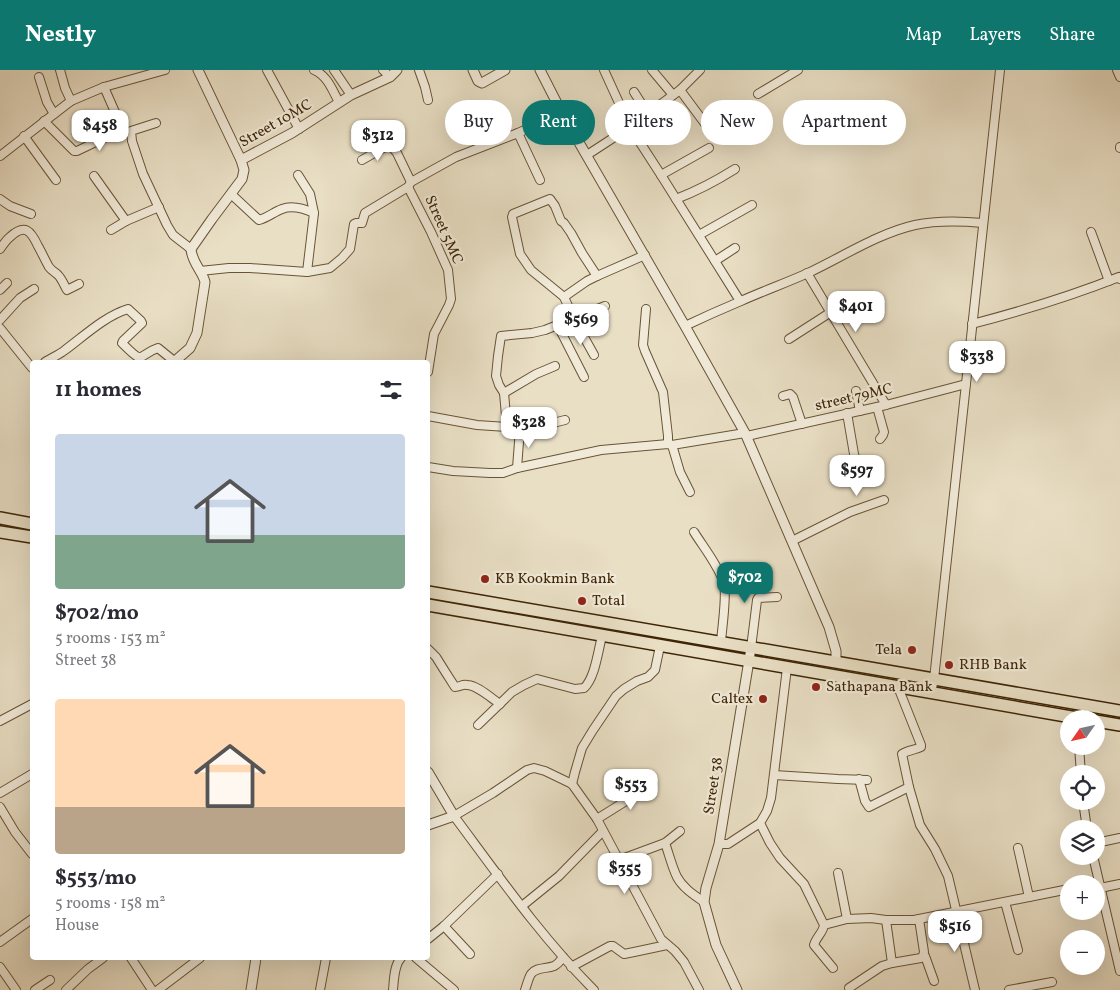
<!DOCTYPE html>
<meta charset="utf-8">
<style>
body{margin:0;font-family:Vollkorn,serif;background:#f7f7f7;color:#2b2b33;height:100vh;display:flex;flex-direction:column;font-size:19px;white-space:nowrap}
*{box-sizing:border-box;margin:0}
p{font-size:16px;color:#7c7c81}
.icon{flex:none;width:28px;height:28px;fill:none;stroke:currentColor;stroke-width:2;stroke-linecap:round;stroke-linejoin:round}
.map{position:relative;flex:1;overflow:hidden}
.sheet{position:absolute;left:30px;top:290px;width:400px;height:600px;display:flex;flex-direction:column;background:#fff;border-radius:5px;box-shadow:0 5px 20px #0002}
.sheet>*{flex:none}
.top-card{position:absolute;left:445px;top:30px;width:475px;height:45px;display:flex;gap:10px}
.needle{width:32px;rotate:236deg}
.fabs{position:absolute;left:1060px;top:640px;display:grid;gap:10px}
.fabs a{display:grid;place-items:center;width:45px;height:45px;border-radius:50%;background:#fff;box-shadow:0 5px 20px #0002;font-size:25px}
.price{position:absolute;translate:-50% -42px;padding:0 11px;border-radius:10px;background:#fff;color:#222;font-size:16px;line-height:32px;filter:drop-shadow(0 1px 2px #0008)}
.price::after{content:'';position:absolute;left:50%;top:30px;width:15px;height:11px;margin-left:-8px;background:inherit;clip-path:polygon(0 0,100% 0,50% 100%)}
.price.current{background:#0f766e;color:#fff}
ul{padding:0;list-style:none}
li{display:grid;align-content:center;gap:10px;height:265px;padding:0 25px}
li span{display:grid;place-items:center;height:155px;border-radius:5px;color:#555}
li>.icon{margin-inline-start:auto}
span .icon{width:90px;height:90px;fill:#fffc;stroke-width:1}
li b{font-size:21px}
h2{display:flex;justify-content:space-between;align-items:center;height:60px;padding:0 25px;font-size:21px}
.chip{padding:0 18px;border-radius:22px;background:#fff;box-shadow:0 5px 20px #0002;font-size:18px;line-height:45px}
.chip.current{background:#0f766e;color:#fff}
header{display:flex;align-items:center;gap:30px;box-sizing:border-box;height:70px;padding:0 25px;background:#0f766e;color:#fff}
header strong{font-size:24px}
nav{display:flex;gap:28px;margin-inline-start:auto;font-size:18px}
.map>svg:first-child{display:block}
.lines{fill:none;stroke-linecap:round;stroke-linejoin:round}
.minor-casing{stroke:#695435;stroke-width:10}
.tertiary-casing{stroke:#695435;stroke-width:11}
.primary-casing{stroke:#3e2505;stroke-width:14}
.minor{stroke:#f1ead9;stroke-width:8}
.tertiary{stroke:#f1ead9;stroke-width:9}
.primary{stroke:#e9dfc5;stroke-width:11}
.poi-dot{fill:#8f2418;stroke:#f1ead9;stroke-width:2}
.labels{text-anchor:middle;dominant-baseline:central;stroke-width:4.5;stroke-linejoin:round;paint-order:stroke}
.street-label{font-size:15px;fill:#3e2505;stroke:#f1ead9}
.poi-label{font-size:15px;fill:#3e2505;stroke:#f1ead9;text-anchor:start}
</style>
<header>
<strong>Nestly</strong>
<nav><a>Map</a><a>Layers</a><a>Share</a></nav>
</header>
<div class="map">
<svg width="1120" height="920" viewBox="0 0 1120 920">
<rect width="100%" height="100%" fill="#e9dfc5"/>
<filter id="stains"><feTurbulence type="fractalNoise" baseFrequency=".004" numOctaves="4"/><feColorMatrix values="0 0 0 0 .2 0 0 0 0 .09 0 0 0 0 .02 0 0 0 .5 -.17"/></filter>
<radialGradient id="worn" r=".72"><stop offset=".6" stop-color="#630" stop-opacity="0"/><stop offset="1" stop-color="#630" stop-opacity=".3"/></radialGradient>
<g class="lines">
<defs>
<g id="minor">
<path d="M60 0 65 18 71 31"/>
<path d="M267 0 299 59"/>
<path d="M314 0C328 6 332 20 339 32"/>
<path d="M334 0 351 25"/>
<path d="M383 0 390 7"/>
<path d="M419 0 425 17 428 30"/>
<path d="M604 0 630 57 680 20 700 0"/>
<path d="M652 0 673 25"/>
<path d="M1117 0 1120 7"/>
<path d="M39 7 47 32 54 44"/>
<path d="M680 20 709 59"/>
<path d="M634 22 648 44"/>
<path d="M758 24 798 0"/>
<path d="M44 51 74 81H77L121 60 122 58 104 17"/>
<path d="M156 53 131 61 132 71 143 104 167 155 173 165 191 179"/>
<path d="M518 63 540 110"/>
<path d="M24 66 56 110"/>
<path d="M1120 77V78"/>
<path d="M587 85 630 57 661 105 740 231"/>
<path d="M0 86 54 44 71 31 104 17 165 0"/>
<path d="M362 90 383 78 391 76 397 83 411 112"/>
<path d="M298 105 310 124 314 143 307 202"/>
<path d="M661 105 709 78"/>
<path d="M94 106 126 151"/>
<path d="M408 117 431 162 448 200 451 229 449 235 434 264 428 302"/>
<path d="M231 124 259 150C267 148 274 142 282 139 292 135 305 139 314 143"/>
<path d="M0 129 10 136 31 144"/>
<path d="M676 129C697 121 716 111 735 99"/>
<path d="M111 160 126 151 159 137"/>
<path d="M1091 162 1109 211"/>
<path d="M699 165 752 135"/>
<path d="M0 179C3 175 6 170 10 167 25 153 31 161 38 176 42 183 45 190 49 197 52 201 55 202 58 205 62 209 64 215 67 220L79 214"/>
<path d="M715 191 735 178"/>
<path d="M200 201 229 198H250L307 202 330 198 342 188 350 179 354 154 356 153H362L365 143 408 117 411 112 456 87 518 63 562 43"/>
<path d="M807 203 886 335"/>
<path d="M0 220 7 213"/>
<path d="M564 227 587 211 597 206 645 185"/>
<path d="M646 239 643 275 645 281 663 322 668 366V374"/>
<path d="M0 250 20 228 34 219"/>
<path d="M972 254C1022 241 1071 226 1119 207L1120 209"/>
<path d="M558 256 584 307"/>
<path d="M685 256C704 247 722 239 741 231 763 221 786 213 808 203 842 187 879 163 915 155 938 150 961 151 983 153"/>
<path d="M0 258 32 298"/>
<path d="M789 269 831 242"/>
<path d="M594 285 574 249 564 227 531 200 520 184 512 147 513 144 550 129 555 136 561 151 564 153 571 163 582 183 597 206"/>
<path d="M45 292C51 288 59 285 65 280 84 266 105 246 128 239L141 251 142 253 123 271 122 273 124 275C145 296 137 285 158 278L174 291"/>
<path d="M856 321 860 341"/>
<path d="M504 323 536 304 555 296"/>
<path d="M783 326 790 324 793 327 802 354"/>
<path d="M877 337 884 362 883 365 880 369"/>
<path d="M847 343 854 384 859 399"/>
<path d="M428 346 477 355 507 357 523 360 533 358 565 350"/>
<path d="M507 357 504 323 499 315 496 306 498 286 501 266 532 263 545 260 605 236"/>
<path d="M747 366 886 335 966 314"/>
<path d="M672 375 680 402 690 422"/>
<path d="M428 397 453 401 490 403H503L517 398 601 380 668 374 672 375 745 363"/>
<path d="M517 398 520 359"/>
<path d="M694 462C704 478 718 495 724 513 727 526 722 558 721 572"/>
<path d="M792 471 850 442 884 430"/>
<path d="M751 578 757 530 758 528 777 527"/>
<path d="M428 579 436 587 446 603 455 617C460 617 462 614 467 615 477 615 491 628 500 634"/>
<path d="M787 598 771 728 767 741 760 753 770 773 780 788 804 814 824 855C823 863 816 867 814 875L833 898"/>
<path d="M898 617 921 675V677C915 680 908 680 902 684L909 717 920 755 935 779 948 806 975 920"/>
<path d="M931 623 934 609 1000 0"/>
<path d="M0 651 32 634"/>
<path d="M478 655 512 622 524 615 537 609 575 619 584 618C595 608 598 581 602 566"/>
<path d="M1079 676 1081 704"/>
<path d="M774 705 838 709 867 710"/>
<path d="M859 709 865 731 869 737 909 717"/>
<path d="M572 714 575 702 582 678 593 660 616 626 624 619 637 611 648 607 655 600 660 576"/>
<path d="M0 723 32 704"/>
<path d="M1083 731 1087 759"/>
<path d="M0 737 15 762 32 784"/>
<path d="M597 749 653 714"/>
<path d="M665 773C669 784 672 797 677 807 683 818 694 825 704 832"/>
<path d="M1096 773 1120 768"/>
<path d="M719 774H728L760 753"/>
<path d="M1018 778 1029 827"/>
<path d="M1093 786 1120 901"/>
<path d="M619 790 665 773 680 761"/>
<path d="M838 803 847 849"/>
<path d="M1100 818 1120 814"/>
<path d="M1005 832 1018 880"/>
<path d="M522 836 559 806 603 761"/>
<path d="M919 849 924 882 923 886H925L934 911"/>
<path d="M886 850 892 893"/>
<path d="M824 855 847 849 871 848 886 850H914L1069 819"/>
<path d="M444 856 470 884"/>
<path d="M428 869 444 856 498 804"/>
<path d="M0 872 32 849"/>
<path d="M131 888 152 920"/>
<path d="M416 888 454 920"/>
<path d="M0 897 16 920"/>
<path d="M571 897 610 876H613L624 884 634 882 667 875"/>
<path d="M849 918 882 896 892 893 921 888 923 886"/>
<path d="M35 920 50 910"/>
<path d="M66 920 88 899 103 888"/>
<path d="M158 920 200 888"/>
<path d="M320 920 326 888"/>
<path d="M393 920C394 910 394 895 401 888"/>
<path d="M525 920C527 915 528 909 531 904 536 897 546 899 554 896 558 894 561 890 563 887"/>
<path d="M594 920C541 867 498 805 454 746L493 723 527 700 534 698 545 701 572 714 597 749 661 869 675 881 684 892 699 920"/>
<path d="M1009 920 1052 912"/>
</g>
<g id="tertiary">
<path d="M198 0 241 90"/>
<path d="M473 0 478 11 482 13 505 0"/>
<path d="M540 0 562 43 685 256 745 363 829 557 836 581V592"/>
<path d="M174 292 190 278 197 263 205 212C202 200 192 193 191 179L212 149 242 109 244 100 241 90 292 63 351 25 390 7 397 0"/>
<path d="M428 702 454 746 428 755"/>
<path d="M251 920 256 888"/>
<path d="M737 920 716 875 704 832 706 818 719 774 751 578"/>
</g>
<g id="primary">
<path d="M0 448 32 454"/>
<path d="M0 462 32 467"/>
<path d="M428 522 1120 641"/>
<path d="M428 535 1083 649"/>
<path d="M1096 651 1120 655"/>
</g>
</defs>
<!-- minor casing -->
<use href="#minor" class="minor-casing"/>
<!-- tertiary casing -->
<use href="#tertiary" class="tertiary-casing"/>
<!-- primary casing -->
<use href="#primary" class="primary-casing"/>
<!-- minor -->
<use href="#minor" class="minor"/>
<!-- tertiary -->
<use href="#tertiary" class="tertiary"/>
<!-- primary -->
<use href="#primary" class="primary"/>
</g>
<!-- markers -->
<g class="poi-dot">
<circle cx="485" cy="509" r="5"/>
<circle cx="582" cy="531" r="5"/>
<circle cx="912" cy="580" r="5"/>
<circle cx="949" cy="595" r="5"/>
<circle cx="816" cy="617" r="5"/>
<circle cx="763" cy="629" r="5"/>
</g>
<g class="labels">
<!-- street labels -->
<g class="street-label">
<text transform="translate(276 54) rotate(-30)">Street 10MC</text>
<text transform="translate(443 160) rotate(66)">Street 5MC</text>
<text transform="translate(854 328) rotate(-13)">street 79MC</text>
<text transform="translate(714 716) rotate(-81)">Street 38</text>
</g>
<!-- poi labels -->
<g class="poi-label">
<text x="495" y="509">KB Kookmin Bank</text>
<text x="592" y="531">Total</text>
<text x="902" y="580" text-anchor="end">Tela</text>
<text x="959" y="595">RHB Bank</text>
<text x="826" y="617">Sathapana Bank</text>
<text x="753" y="629" text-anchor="end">Caltex</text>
</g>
</g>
<rect width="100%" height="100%" filter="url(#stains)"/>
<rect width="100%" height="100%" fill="url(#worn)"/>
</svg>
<div class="fabs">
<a><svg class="needle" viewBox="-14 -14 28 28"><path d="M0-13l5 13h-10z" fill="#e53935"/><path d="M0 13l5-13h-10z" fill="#7c7c81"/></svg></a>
<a><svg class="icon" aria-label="locate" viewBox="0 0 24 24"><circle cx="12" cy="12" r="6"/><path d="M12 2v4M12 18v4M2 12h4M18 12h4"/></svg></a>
<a><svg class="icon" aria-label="layers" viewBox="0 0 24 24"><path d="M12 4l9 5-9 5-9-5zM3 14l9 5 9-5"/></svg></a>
<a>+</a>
<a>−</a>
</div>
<b class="price" style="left:100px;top:82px">$458</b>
<b class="price" style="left:378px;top:92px">$312</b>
<b class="price" style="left:856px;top:263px">$401</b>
<b class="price" style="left:581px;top:276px">$569</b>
<b class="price" style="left:977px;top:313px">$338</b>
<b class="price" style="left:529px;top:379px">$328</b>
<b class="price" style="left:857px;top:427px">$597</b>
<b class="price current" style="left:745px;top:534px">$702</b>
<b class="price" style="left:631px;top:741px">$553</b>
<b class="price" style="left:625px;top:825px">$355</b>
<b class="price" style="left:955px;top:883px">$516</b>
<div class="top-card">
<a class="chip">Buy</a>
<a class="chip current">Rent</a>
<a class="chip">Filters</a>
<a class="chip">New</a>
<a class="chip">Apartment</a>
</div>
<section class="sheet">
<h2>11 homes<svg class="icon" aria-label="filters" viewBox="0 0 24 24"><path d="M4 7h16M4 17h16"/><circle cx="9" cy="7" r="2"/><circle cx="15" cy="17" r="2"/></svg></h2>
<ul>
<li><span style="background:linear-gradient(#c9d6e8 65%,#7fa58c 0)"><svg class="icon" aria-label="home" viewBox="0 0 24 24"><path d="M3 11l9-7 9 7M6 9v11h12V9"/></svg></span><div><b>$702/mo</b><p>5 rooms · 153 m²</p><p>Street 38</p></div></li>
<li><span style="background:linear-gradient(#ffd9b3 70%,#b9a48a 0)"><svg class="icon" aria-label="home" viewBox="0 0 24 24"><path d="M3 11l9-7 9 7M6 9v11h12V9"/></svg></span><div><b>$553/mo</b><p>5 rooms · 158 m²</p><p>House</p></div></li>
</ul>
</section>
</div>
